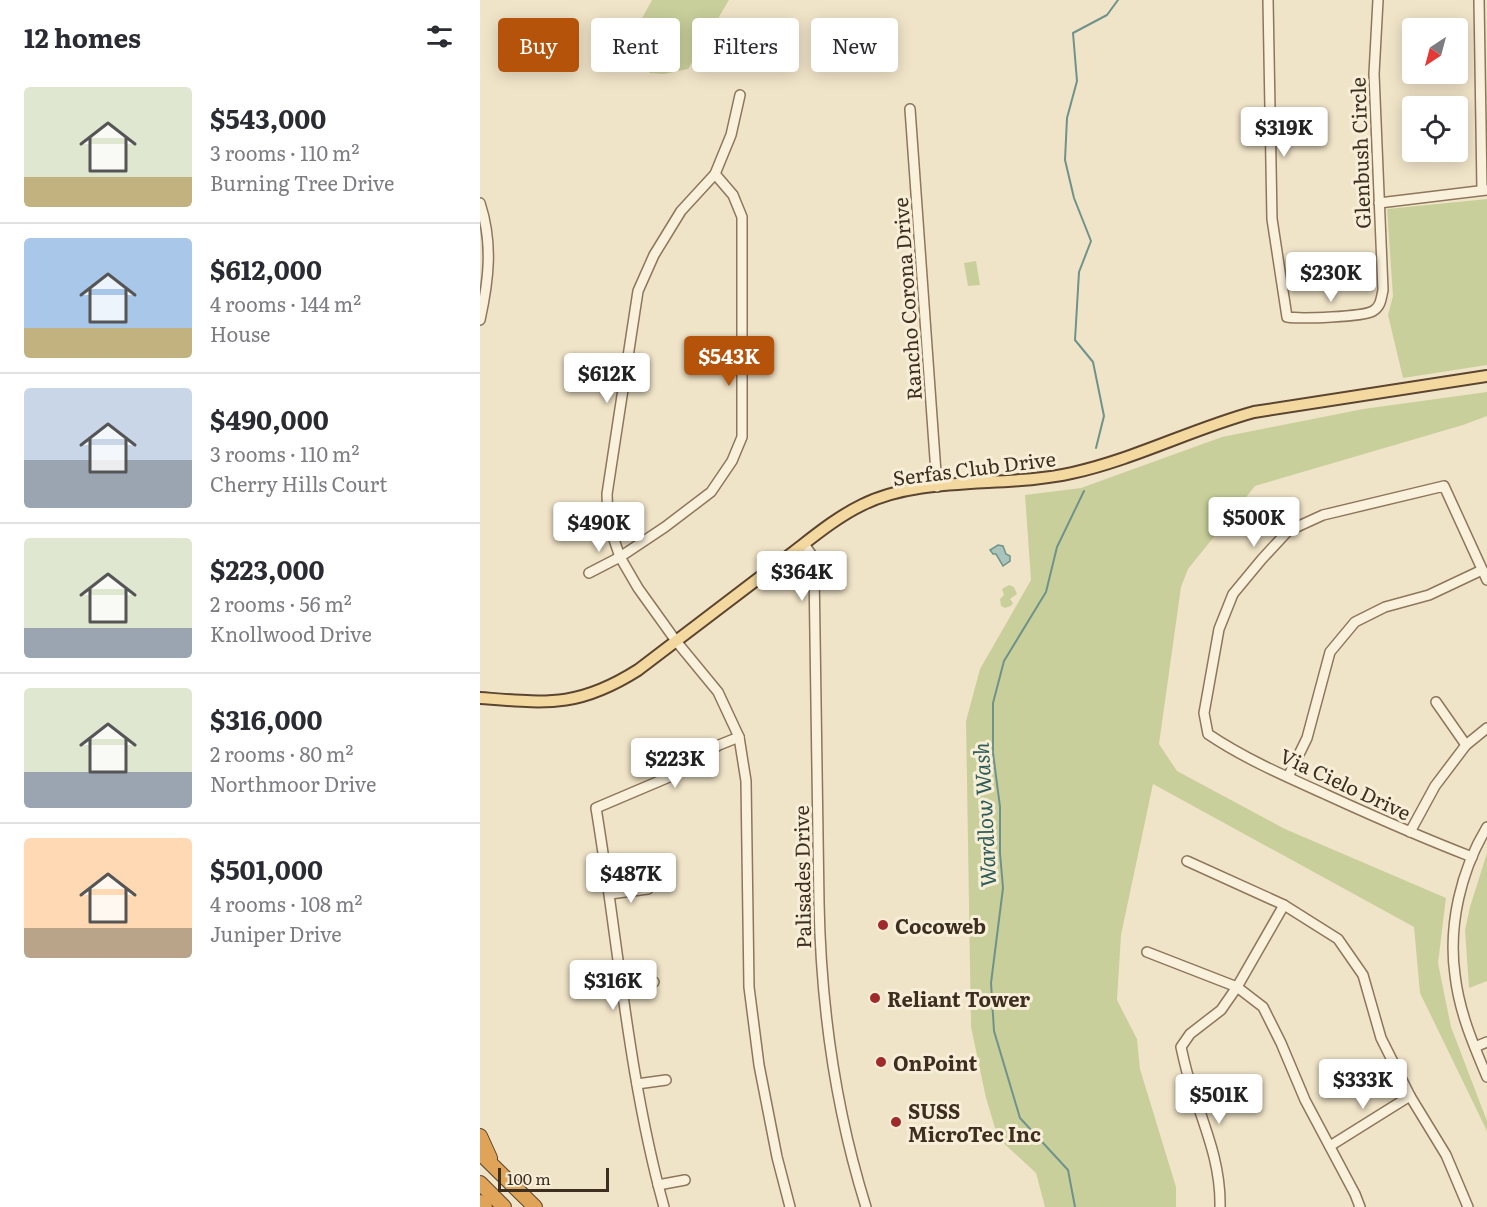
<!DOCTYPE html>
<meta charset="utf-8">
<style>
body{margin:0;font-family:Literata,serif;background:#f2f2f3;color:#2b2b33;height:100vh;display:flex;flex-direction:column;font-size:22px;white-space:nowrap}
*{box-sizing:border-box;margin:0}
p{font-size:20px;color:#7c7c81}
.icon{flex:none;width:33px;height:33px;fill:none;stroke:currentColor;stroke-width:2;stroke-linecap:round;stroke-linejoin:round}
.map{position:relative;flex:1;overflow:hidden}
.drawer{display:flex;flex-direction:column;background:#fff;width:480px}
.drawer>*{flex:none}
.hud{position:absolute;left:18px;top:18px;width:570px;height:54px;display:flex;gap:12px}
.needle{width:39px;rotate:216deg}
.fabs{position:absolute;left:922px;top:18px;display:grid;gap:12px}
.fabs a{display:grid;place-items:center;width:66px;height:66px;border-radius:6px;background:#fff;box-shadow:0 3px 15px #0003;font-size:30px}
.scale{position:absolute;left:18px;bottom:15px;width:111px;box-sizing:border-box;padding-left:6px;border:3px solid #3d2e20;border-top:0;font-size:16px;line-height:21px;white-space:nowrap;color:#3d2e20;-webkit-text-stroke:4px #f7eed8;paint-order:stroke}
.price{position:absolute;translate:-50% -51px;padding:0 14px;border-radius:6px;background:#fff;color:#222;font-size:20px;line-height:39px;filter:drop-shadow(0 2px 3px #0008)}
.price::after{content:'';position:absolute;left:50%;top:36px;width:18px;height:14px;margin-left:-9px;background:inherit;clip-path:polygon(0 0,100% 0,50% 100%)}
.price.current{background:#b45309;color:#fff}
ul{padding:0;list-style:none}
li{display:flex;align-items:center;gap:18px;height:150px;padding:0 24px}
li+li{border-top:2px solid #e1e1e2}
li span{display:grid;place-items:center;flex:none;width:168px;height:120px;border-radius:6px;color:#555}
li>.icon{margin-inline-start:auto}
span .icon{width:72px;height:72px;fill:#fffc;stroke-width:1}
li b{font-size:26px}
h2{display:flex;justify-content:space-between;align-items:center;height:72px;padding:0 24px;font-size:26px}
.chip{padding:0 21px;border-radius:6px;background:#fff;box-shadow:0 3px 15px #0003;font-size:21px;line-height:54px}
.chip.current{background:#b45309;color:#fff}
main{display:flex;flex:1;min-height:0}
.map>svg:first-child{display:block}
.green{fill:#c9cf9b}
.water{fill:#a9c4bc;stroke:#6f938a;stroke-width:1.5}
.lines{fill:none;stroke-linecap:round;stroke-linejoin:round}
.stream{stroke:#6f938a;stroke-width:2}
.minor-casing{stroke:#8d765c;stroke-width:12}
.major-casing{stroke:#5b4430;stroke-width:14}
.highway-casing{stroke:#5b4430;stroke-width:16}
.minor{stroke:#faf1dc;stroke-width:9}
.major{stroke:#f3d9a0;stroke-width:10}
.highway{stroke:#e0a458;stroke-width:14}
.poi-dot{fill:#9e2a2b;stroke:#f7eed8;stroke-width:2}
.labels{text-anchor:middle;dominant-baseline:central;stroke-width:6;stroke-linejoin:round;paint-order:stroke}
.street-label{font-size:20px;fill:#3d2e20;stroke:#f7eed8}
.poi-label{font-size:20px;font-weight:bold;fill:#3d2e20;stroke:#f7eed8;text-anchor:start}
.water-label{font-size:21px;font-style:italic;fill:#2f5d5a;stroke:#f7eed8}
</style>
<main>
<section class="drawer">
<h2>12 homes<svg class="icon" aria-label="filters" viewBox="0 0 24 24"><path d="M4 7h16M4 17h16"/><circle cx="9" cy="7" r="2"/><circle cx="15" cy="17" r="2"/></svg></h2>
<ul>
<li><span style="background:linear-gradient(#dfe7d0 75%,#c2b280 0)"><svg class="icon" aria-label="home" viewBox="0 0 24 24"><path d="M3 11l9-7 9 7M6 9v11h12V9"/></svg></span><div><b>$543,000</b><p>3 rooms · 110 m²</p><p>Burning Tree Drive</p></div></li>
<li><span style="background:linear-gradient(#a9c7e8 75%,#c2b280 0)"><svg class="icon" aria-label="home" viewBox="0 0 24 24"><path d="M3 11l9-7 9 7M6 9v11h12V9"/></svg></span><div><b>$612,000</b><p>4 rooms · 144 m²</p><p>House</p></div></li>
<li><span style="background:linear-gradient(#c9d6e8 60%,#9aa5b1 0)"><svg class="icon" aria-label="home" viewBox="0 0 24 24"><path d="M3 11l9-7 9 7M6 9v11h12V9"/></svg></span><div><b>$490,000</b><p>3 rooms · 110 m²</p><p>Cherry Hills Court</p></div></li>
<li><span style="background:linear-gradient(#dfe7d0 75%,#9aa5b1 0)"><svg class="icon" aria-label="home" viewBox="0 0 24 24"><path d="M3 11l9-7 9 7M6 9v11h12V9"/></svg></span><div><b>$223,000</b><p>2 rooms · 56 m²</p><p>Knollwood Drive</p></div></li>
<li><span style="background:linear-gradient(#dfe7d0 70%,#9aa5b1 0)"><svg class="icon" aria-label="home" viewBox="0 0 24 24"><path d="M3 11l9-7 9 7M6 9v11h12V9"/></svg></span><div><b>$316,000</b><p>2 rooms · 80 m²</p><p>Northmoor Drive</p></div></li>
<li><span style="background:linear-gradient(#ffd9b3 75%,#b9a48a 0)"><svg class="icon" aria-label="home" viewBox="0 0 24 24"><path d="M3 11l9-7 9 7M6 9v11h12V9"/></svg></span><div><b>$501,000</b><p>4 rooms · 108 m²</p><p>Juniper Drive</p></div></li>
</ul>
</section>
<div class="map">
<svg width="1007" height="1207" viewBox="0 0 1007 1207">
<rect width="100%" height="100%" fill="#f0e4c8"/>
<!-- green -->
<g class="green">
<path d="M172 0H249L208 69 184 74 170 73 155 57 154 33Z"/>
<path d="M1007 199V365L923 378 908 315 913 296 907 209Z"/>
<path d="M496 261 500 285 488 286 484 263Z"/>
<path d="M1007 392V416L983 425 775 486 708 569 701 587 679 744 697 771 805 829 966 898 958 963 971 1027 1007 1121V1131L940 993 934 927 673 784 641 935 637 1000 657 1039 660 1069 696 1187V1207H565L556 1173 518 1138 506 1098 491 1027 486 721 500 669 551 580 545 495 601 488 742 437 883 409Z"/>
<path d="M529 585 534 587 537 594 530 599 533 603 531 606 525 608 521 606 520 599 524 595 522 589Z"/>
<path d="M1007 853V981L989 988 985 930 990 907Z"/>
</g>
<!-- water -->
<path class="water" d="M518 545 523 546 526 554 530 556V561L523 566 516 554H513L510 550Z"/>
<g class="lines">
<!-- stream -->
<g class="stream">
<path d="M616 448 624 416 613 362 595 340 599 272 611 241 594 198 585 160 587 118 597 81 593 33 627 15 638 0"/>
<path d="M595 1207 588 1170 540 1118 514 1031 511 983 523 888 520 853V807L513 753V703L524 661 566 592 577 547 604 491"/>
</g>
<defs>
<g id="minor">
<path d="M788 0 792 219 807 317C821 319 883 317 893 311 901 306 901 299 903 290L894 74 898 0"/>
<path d="M999 0 1002 190"/>
<path d="M260 95 251 135 235 174 201 211 174 255 158 291 127 494 128 522 140 557 158 588 196 641 238 692 259 737 266 781 269 987 279 1065 297 1157 310 1207"/>
<path d="M430 109 457 487"/>
<path d="M0 203C13 243 9 279 0 320"/>
<path d="M899 203 1007 190"/>
<path d="M324 544 331 554 334 569 339 903C341 1006 355 1108 386 1207"/>
<path d="M109 573 140 557 185 527 231 492 252 461 262 437V217L253 195 235 174"/>
<path d="M956 702 986 745"/>
<path d="M808 777 827 738 850 652 875 622 905 607 949 595 1002 570"/>
<path d="M1007 827C981 870 968 925 975 975 979 1011 993 1044 1007 1077"/>
<path d="M930 832 955 786 986 745 1007 728"/>
<path d="M992 857C943 838 895 817 847 795 807 777 765 759 728 734L724 713 739 629 753 594 782 559 808 531 843 515 964 486 1007 580"/>
<path d="M707 861 804 905 858 939 883 975 901 1038 930 1096 966 1155 988 1207"/>
<path d="M130 894 168 889"/>
<path d="M667 952 757 987 783 1007 801 1043 825 1100 875 1194 880 1207"/>
<path d="M143 987 174 982"/>
<path d="M995 1047 1007 1042"/>
<path d="M157 1084 186 1080"/>
<path d="M850 1146 930 1096"/>
<path d="M178 1185 205 1180"/>
<path d="M184 1207C148 1077 138 940 116 808L189 777 239 745 259 737"/>
<path d="M740 1207C741 1164 725 1128 712 1088 707 1075 704 1061 701 1047L710 1034 741 1010 757 987 804 905"/>
</g>
<path id="major" d="M0 698C67 703 98 708 158 670 204 635 250 600 296 565 324 545 351 520 382 505 441 475 527 488 592 473 655 459 712 429 774 412L1007 376"/>
<g id="highway">
<path d="M0 1136 10 1158"/>
<path d="M0 1153 55 1207"/>
<path d="M0 1183 24 1207"/>
<path d="M0 1202 5 1207"/>
</g>
</defs>
<!-- minor casing -->
<use href="#minor" class="minor-casing"/>
<!-- major casing -->
<use href="#major" class="major-casing"/>
<!-- highway casing -->
<use href="#highway" class="highway-casing"/>
<!-- minor -->
<use href="#minor" class="minor"/>
<!-- major -->
<use href="#major" class="major"/>
<!-- highway -->
<use href="#highway" class="highway"/>
</g>
<!-- markers -->
<g class="poi-dot">
<circle cx="403" cy="925" r="6"/>
<circle cx="395" cy="998" r="6"/>
<circle cx="401" cy="1062" r="6"/>
<circle cx="416" cy="1122" r="6"/>
</g>
<g class="labels">
<!-- street labels -->
<g class="street-label">
<text transform="translate(879 153) rotate(-92)">Glenbush Circle</text>
<text transform="translate(426 299) rotate(-94)">Rancho Corona Drive</text>
<text transform="translate(494 467) rotate(-7)">Serfas Club Drive</text>
<text transform="translate(866 783) rotate(25)">Via Cielo Drive</text>
<text transform="translate(321 877) rotate(-91)">Palisades Drive</text>
</g>
<!-- poi labels -->
<g class="poi-label">
<text x="415" y="925">Cocoweb</text>
<text x="407" y="998">Reliant Tower</text>
<text x="413" y="1062">OnPoint</text>
<text x="428" y="1110">SUSS<tspan x="428" dy="23">MicroTec Inc</tspan></text>
</g>
<!-- water labels -->
<g class="water-label">
<text transform="translate(503 815) rotate(-93)">Wardlow Wash</text>
</g>
</g>
</svg>
<div class="fabs">
<a><svg class="needle" viewBox="-14 -14 28 28"><path d="M0-13l5 13h-10z" fill="#e53935"/><path d="M0 13l5-13h-10z" fill="#7c7c81"/></svg></a>
<a><svg class="icon" aria-label="locate" viewBox="0 0 24 24"><circle cx="12" cy="12" r="6"/><path d="M12 2v4M12 18v4M2 12h4M18 12h4"/></svg></a>
</div>
<div class="scale">100 m</div>
<b class="price" style="left:804px;top:158px">$319K</b>
<b class="price" style="left:851px;top:303px">$230K</b>
<b class="price current" style="left:249px;top:387px">$543K</b>
<b class="price" style="left:127px;top:404px">$612K</b>
<b class="price" style="left:774px;top:548px">$500K</b>
<b class="price" style="left:119px;top:553px">$490K</b>
<b class="price" style="left:322px;top:602px">$364K</b>
<b class="price" style="left:195px;top:789px">$223K</b>
<b class="price" style="left:151px;top:904px">$487K</b>
<b class="price" style="left:133px;top:1011px">$316K</b>
<b class="price" style="left:883px;top:1110px">$333K</b>
<b class="price" style="left:739px;top:1125px">$501K</b>
<div class="hud">
<a class="chip current">Buy</a>
<a class="chip">Rent</a>
<a class="chip">Filters</a>
<a class="chip">New</a>
</div>
</div>
</main>
